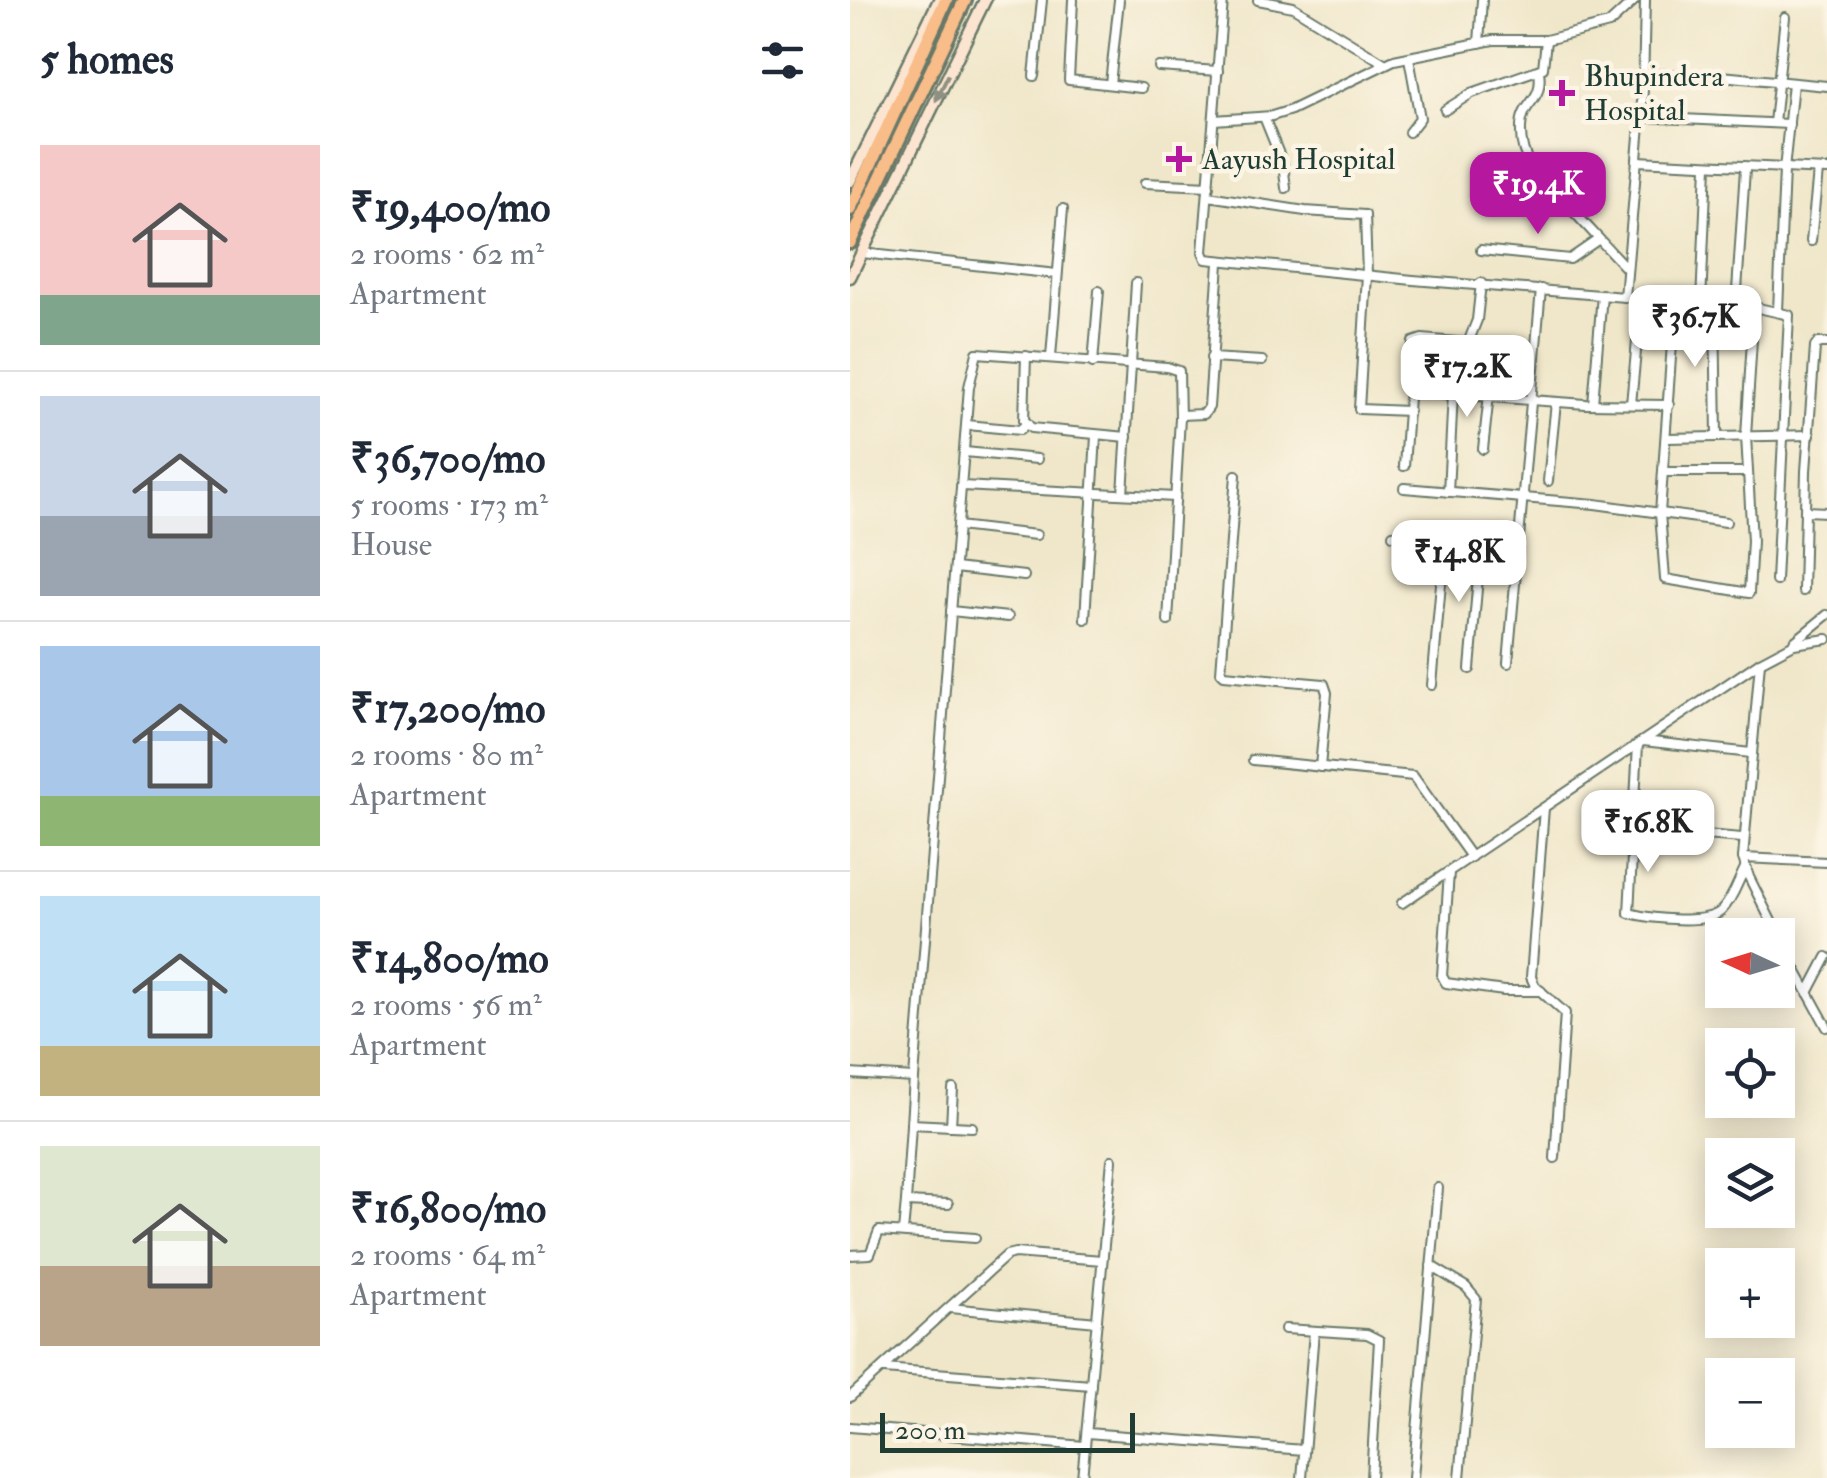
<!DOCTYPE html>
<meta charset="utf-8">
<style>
body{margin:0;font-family:"IM FELL Double Pica",serif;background:#f2f2f3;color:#1f2937;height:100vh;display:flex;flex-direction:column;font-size:38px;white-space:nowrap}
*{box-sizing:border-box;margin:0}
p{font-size:32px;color:#747a83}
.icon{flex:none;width:55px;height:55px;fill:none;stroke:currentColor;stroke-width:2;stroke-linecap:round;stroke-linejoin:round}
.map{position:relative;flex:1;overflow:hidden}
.sheet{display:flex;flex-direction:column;background:#fff;width:850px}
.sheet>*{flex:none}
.needle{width:65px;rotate:274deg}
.fabs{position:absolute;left:855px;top:918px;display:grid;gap:20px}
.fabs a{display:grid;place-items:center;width:90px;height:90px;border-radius:0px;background:#fff;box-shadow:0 5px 25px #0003;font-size:50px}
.scale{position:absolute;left:30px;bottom:25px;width:255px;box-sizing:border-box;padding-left:10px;border:5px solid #1f3d34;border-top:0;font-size:28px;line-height:35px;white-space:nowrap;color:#1f3d34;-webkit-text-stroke:8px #fcf5e5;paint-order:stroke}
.price{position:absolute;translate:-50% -85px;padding:0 22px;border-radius:20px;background:#fff;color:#222;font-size:32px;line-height:65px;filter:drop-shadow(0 2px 5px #0008)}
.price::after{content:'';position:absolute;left:50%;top:60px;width:30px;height:22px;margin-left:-15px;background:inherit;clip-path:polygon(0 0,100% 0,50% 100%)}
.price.current{background:#b5179e;color:#fff}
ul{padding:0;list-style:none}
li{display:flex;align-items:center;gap:30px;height:250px;padding:0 40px}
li+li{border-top:2px solid #e0e1e3}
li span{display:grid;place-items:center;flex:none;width:280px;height:200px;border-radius:0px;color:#555}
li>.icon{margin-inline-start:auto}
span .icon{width:120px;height:120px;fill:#fffc;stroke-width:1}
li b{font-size:42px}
h2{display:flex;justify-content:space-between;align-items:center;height:120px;padding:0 40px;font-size:42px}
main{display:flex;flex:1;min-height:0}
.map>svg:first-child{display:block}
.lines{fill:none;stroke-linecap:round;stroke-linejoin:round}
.minor-casing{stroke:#687868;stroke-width:12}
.secondary-casing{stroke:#687868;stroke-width:15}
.trunk-casing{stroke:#687868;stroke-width:18}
.minor{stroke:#fff;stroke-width:8}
.secondary{stroke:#fce5d0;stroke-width:10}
.trunk{stroke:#f8bd89;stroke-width:12}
.oneway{fill:#8e9182}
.poi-dot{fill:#b5179e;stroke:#fcf5e5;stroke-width:4}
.labels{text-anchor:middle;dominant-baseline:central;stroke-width:9;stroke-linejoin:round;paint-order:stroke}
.poi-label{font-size:30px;fill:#1f3d34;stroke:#fcf5e5;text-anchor:start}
</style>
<main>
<section class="sheet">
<h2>5 homes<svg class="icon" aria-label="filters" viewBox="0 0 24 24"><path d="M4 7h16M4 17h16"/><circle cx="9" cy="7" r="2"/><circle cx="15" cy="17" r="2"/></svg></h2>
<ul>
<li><span style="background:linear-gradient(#f6c9c9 75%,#7fa58c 0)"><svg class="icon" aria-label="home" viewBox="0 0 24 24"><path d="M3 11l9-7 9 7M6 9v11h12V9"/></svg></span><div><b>₹19,400/mo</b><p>2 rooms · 62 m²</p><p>Apartment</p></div></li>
<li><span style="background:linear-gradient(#c9d6e8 60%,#9aa5b1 0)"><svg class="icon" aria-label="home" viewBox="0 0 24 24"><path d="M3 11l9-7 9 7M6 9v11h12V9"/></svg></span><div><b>₹36,700/mo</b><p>5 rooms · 173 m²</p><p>House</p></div></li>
<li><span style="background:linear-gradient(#a9c7e8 75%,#8fb573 0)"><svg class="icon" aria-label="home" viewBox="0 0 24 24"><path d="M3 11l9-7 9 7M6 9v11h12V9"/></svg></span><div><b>₹17,200/mo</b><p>2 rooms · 80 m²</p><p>Apartment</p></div></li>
<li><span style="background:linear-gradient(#bfe0f5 75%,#c2b280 0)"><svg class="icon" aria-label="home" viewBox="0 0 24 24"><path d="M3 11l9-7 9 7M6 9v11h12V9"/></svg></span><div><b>₹14,800/mo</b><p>2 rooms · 56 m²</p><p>Apartment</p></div></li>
<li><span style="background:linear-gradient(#dfe7d0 60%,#b9a48a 0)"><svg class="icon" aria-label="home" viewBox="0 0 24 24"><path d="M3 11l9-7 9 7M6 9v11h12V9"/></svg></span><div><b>₹16,800/mo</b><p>2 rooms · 64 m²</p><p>Apartment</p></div></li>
</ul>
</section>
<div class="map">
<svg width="977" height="1478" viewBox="0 0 977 1478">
<rect width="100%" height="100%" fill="#fcf5e5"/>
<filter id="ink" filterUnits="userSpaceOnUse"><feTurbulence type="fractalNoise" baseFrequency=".01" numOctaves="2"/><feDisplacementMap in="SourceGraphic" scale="20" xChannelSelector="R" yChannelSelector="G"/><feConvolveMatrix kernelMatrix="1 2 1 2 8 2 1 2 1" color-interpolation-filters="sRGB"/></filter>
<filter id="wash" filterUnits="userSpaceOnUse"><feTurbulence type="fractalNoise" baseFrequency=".0048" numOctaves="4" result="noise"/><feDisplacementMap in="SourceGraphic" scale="40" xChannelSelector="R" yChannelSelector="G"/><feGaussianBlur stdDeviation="2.25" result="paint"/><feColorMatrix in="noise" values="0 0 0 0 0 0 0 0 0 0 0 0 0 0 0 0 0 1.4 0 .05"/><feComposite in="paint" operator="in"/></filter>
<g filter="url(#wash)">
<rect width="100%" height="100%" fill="#f0e7ca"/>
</g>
<g filter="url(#ink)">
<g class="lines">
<defs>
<g id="minor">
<path d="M223 0 219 80 291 88"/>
<path d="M373 0 353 252 356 259 563 280 775 297 793 90 795 0"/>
<path d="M408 0 443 7 534 63"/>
<path d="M629 43 632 0"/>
<path d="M559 58 570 118 559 132"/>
<path d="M309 67 368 71"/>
<path d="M689 71C694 103 671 101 671 128 669 168 699 186 723 211 741 230 759 250 777 269"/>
<path d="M793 74 871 76 977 86"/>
<path d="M184 76 192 0"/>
<path d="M260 84 269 0"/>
<path d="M595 110 622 93 693 68 696 40"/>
<path d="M414 117 433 164 436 188"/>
<path d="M789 117 939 124"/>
<path d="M364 120 422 116 441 110 544 60 643 40H696L759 24 785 0"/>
<path d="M924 123 935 17"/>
<path d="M787 161 977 170"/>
<path d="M295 183 359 186"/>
<path d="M358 196 455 211 515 215 517 275 509 409 559 411"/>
<path d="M961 241 968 171"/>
<path d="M631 250 720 259 749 239"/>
<path d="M12 253 207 274"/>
<path d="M775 297 791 299 781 404"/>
<path d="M791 299 904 307 939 315 926 581"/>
<path d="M825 301 810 513 815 579 899 593 902 541 896 436 904 307"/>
<path d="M851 303 857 166"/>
<path d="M865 304 867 436"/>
<path d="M886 306 895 169"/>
<path d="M928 311 934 170 943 83"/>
<path d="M176 356 174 420 181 428 277 437"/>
<path d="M201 357 213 209"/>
<path d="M361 358 412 361"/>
<path d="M243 363 249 291"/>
<path d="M559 391 736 404 819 405"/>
<path d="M743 404 752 294"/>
<path d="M330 415 354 414 359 407 369 263"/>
<path d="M117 425 170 430 177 423"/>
<path d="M817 438 960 435"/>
<path d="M633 449 639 395"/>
<path d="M115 452 187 459"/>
<path d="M554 466 563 342 572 339 618 343 627 320 631 283"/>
<path d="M813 472H897"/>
<path d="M386 475 371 672 374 675 474 684 477 693 470 767"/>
<path d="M698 481 706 402"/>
<path d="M112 486 325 497"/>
<path d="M554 488 745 504 876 522"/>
<path d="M598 492 603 393"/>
<path d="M273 494 286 283"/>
<path d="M956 511 977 512"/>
<path d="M108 526 186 535"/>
<path d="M543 535 668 545"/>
<path d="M105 568 174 576"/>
<path d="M953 591 956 471 965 347 968 343H977"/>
<path d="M101 611 158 617"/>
<path d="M235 619 246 436"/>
<path d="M944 642 977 615"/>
<path d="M910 662 893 858 899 877 944 967 977 1027"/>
<path d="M658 663 691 289"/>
<path d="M620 669 631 543"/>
<path d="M582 685 595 539"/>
<path d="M793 741 901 753"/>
<path d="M788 744 779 913C798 918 858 926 872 910 883 899 888 881 895 868"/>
<path d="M403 760 563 776 621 857"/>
<path d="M694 808 681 977 685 986 715 1013 705 1158"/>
<path d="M782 829 892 838"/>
<path d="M893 858 977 862"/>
<path d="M599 872 592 976 596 983 654 991H691"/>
<path d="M552 903 910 662 944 644 977 639"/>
<path d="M958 993 977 957"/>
<path d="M0 1074 64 1078 56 1202 98 1204"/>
<path d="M64 1078 119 387 127 353 317 367 329 371 330 418 318 621"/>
<path d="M61 1124 122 1127"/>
<path d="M101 1126 103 1089"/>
<path d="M53 1232 56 1202"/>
<path d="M0 1255 20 1254 29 1231 125 1238"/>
<path d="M581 1266 616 1287 626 1299 610 1478"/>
<path d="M100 1308 247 1322"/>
<path d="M435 1329 517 1334 529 1340 521 1478"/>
<path d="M34 1369 241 1385"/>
<path d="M0 1397 157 1255 165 1253 252 1260"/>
<path d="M0 1427 235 1446"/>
<path d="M237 1433 454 1450"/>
<path d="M232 1478 262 1160"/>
<path d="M452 1478 464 1331"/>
<path d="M563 1478 588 1188"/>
</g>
<g id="secondary">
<path d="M0 181 89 0"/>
<path d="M0 277 135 0"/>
</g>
<g id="trunk">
<path d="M0 209 96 0"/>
<path d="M0 242 115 0"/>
</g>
</defs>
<!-- minor casing -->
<use href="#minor" class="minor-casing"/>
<!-- secondary casing -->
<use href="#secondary" class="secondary-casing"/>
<!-- trunk casing -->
<use href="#trunk" class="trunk-casing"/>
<!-- minor -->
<use href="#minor" class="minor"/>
<!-- secondary -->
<use href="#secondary" class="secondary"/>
<!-- trunk -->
<use href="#trunk" class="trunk"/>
</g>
<!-- one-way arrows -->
<defs><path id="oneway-solid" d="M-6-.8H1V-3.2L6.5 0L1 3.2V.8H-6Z" transform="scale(2.5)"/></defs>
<use class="oneway" href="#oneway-solid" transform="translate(92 88) rotate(116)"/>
</g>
<!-- markers -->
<g class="poi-dot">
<path d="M707 78h10v10h10v10h-10v10h-10v-10h-10v-10h10z"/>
<path d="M324 144h10v10h10v10h-10v10h-10v-10h-10v-10h10z"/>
</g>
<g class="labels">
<!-- poi labels -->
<g class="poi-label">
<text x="734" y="76">Bhupindera<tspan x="734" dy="34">Hospital</tspan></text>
<text x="352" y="159">Aayush Hospital</text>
</g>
</g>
</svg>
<div class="fabs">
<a><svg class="needle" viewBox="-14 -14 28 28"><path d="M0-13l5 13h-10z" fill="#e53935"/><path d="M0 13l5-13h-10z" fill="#747a83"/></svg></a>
<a><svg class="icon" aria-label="locate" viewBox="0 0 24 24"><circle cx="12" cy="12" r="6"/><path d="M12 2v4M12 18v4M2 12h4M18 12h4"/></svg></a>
<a><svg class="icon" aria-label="layers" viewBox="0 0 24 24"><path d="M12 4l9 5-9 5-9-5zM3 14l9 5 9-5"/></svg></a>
<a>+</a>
<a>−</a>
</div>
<div class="scale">200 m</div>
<b class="price current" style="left:688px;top:237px">₹19.4K</b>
<b class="price" style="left:845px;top:370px">₹36.7K</b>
<b class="price" style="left:617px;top:420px">₹17.2K</b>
<b class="price" style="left:609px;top:605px">₹14.8K</b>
<b class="price" style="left:798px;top:875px">₹16.8K</b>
</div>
</main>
